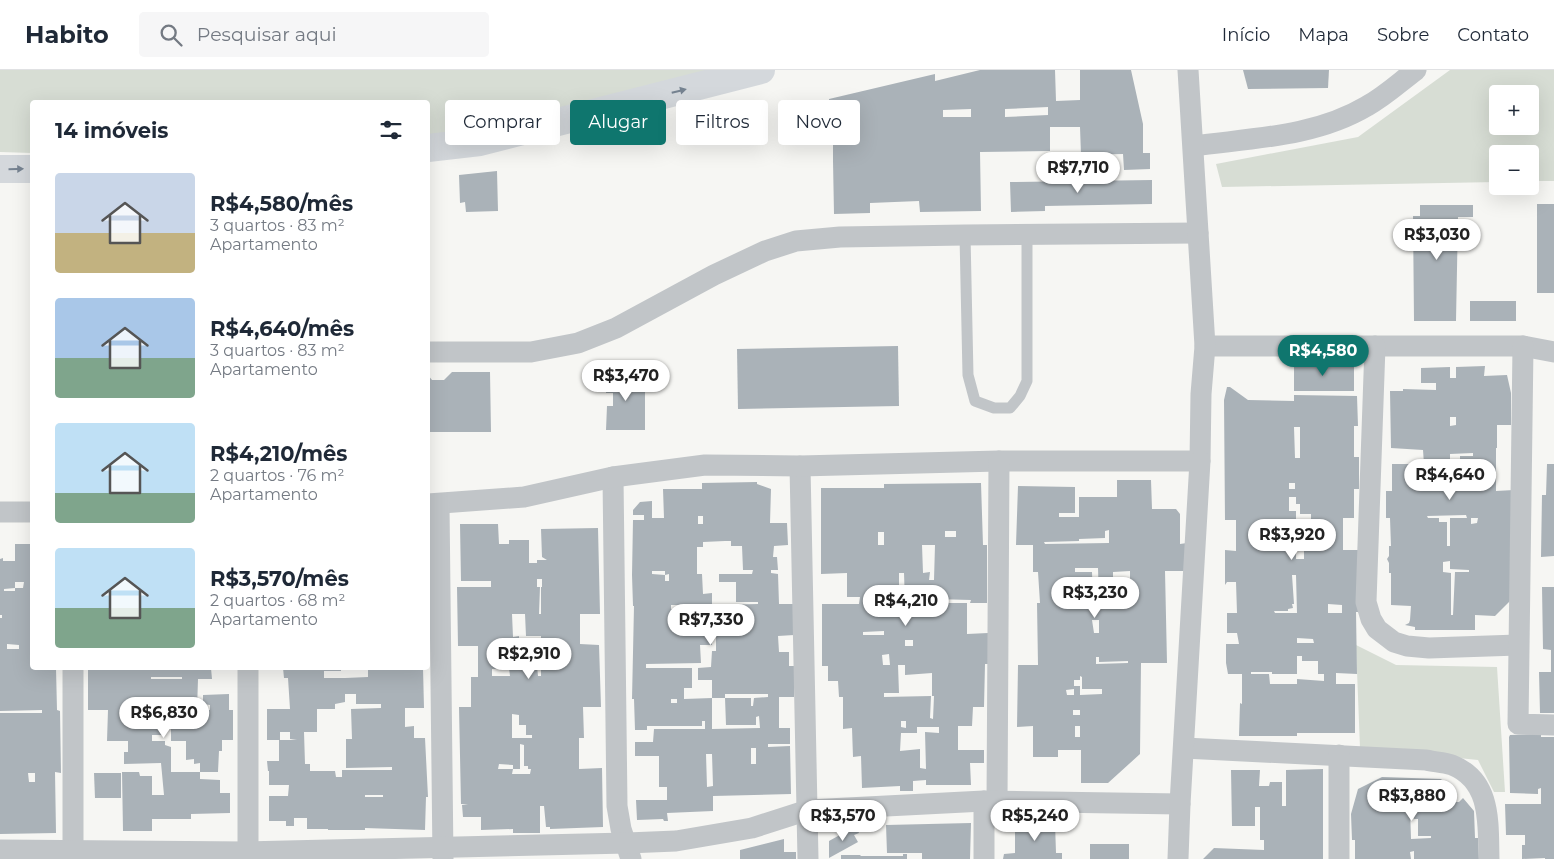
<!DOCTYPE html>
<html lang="pt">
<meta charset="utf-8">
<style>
body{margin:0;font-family:Montserrat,sans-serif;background:#f6f6f7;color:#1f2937;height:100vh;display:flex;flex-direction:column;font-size:19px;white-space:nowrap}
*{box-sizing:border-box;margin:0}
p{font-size:16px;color:#747a83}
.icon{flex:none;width:28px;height:28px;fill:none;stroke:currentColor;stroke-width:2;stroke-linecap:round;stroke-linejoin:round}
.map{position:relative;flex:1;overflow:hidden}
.sheet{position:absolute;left:30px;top:30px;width:400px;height:570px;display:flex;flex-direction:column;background:#fff;border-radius:5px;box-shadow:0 5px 20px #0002}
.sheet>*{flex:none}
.guide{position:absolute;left:445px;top:30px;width:475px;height:45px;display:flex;gap:10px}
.tools{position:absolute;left:1489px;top:15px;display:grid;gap:10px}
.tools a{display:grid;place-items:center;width:50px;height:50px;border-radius:5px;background:#fff;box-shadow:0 5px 20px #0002;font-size:25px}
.price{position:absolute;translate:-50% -42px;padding:0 11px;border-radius:18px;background:#fff;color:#222;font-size:16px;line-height:32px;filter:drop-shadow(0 1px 2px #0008)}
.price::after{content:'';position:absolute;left:50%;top:30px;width:15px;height:11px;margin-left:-8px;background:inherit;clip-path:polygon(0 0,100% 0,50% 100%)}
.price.selected{background:#0f766e;color:#fff}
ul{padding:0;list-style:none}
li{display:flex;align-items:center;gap:15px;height:125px;padding:0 25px}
li span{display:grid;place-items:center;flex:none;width:140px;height:100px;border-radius:5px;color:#555}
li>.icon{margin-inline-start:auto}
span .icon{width:60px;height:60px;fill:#fffc;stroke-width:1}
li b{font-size:21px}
h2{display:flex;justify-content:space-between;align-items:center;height:60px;padding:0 25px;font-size:21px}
.chip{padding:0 18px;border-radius:5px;background:#fff;box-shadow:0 5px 20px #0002;font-size:18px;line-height:45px}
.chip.selected{background:#0f766e;color:#fff}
header{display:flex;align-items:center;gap:30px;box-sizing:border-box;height:70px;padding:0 25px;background:#fff;border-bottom:1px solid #e0e1e3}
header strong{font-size:24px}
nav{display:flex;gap:28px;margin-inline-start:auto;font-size:18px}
.search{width:350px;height:45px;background:#f6f6f7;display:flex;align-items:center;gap:12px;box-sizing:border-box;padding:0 18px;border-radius:5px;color:#747a83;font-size:19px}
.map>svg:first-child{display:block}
.green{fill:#d7ddd4;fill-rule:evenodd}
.building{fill:#aab2b8;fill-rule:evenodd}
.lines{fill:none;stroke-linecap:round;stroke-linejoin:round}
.service{stroke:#c1c5c8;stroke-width:11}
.minor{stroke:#c1c5c8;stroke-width:21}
.secondary{stroke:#d4d8dc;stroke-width:28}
.oneway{fill:#768391}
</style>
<header>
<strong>Habito</strong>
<div class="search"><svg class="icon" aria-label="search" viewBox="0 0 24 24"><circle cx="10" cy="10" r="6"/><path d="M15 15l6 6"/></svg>Pesquisar aqui</div>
<nav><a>Início</a><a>Mapa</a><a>Sobre</a><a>Contato</a></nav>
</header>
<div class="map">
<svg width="1554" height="789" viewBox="0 0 1554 789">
<rect width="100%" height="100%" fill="#f6f6f3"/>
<!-- green -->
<g class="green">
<path d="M0 0H730L428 70V32H32V83L0 82Z"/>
<path d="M1450 0H1554V111H1530V84H1498L1497 112 1222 117 1216 94 1358 67ZM1498 24H1530V56H1498Z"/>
<path d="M1356 575 1396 595 1497 597 1505 722H1494L1478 690 1360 678Z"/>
</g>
<!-- building -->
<g class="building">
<path d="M980 0H1055L1056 31 1080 30V0H1131L1143 54V83H1150V99L1124 100 1123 84 1081 85 1080 57H1050V81L980 82 981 141 920 142 919 131 870 133V143L834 144 833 91V70H835L834 45H829V29L935 4V11ZM1048 37V45L1005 47V39ZM971 39V47H943V40Z"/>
<path d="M1243 0H1329L1328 18 1248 19Z"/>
<path d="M497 101 498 141 466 142 465 132 460 133 459 105Z"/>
<path d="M1152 110V134L1045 136V141L1011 142 1010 112Z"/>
<rect x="1537" y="134" width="17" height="89"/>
<path d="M1420 135H1473V147H1458L1456 251H1414L1413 146H1420Z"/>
<rect x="1470" y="231" width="46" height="20"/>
<path d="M898 276 899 336 738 339 737 279Z"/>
<path d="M1312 291H1317V294H1354V321H1294V292H1312Z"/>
<path d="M1485 296 1484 306 1507 305 1511 323V355H1497V378H1496V421L1514 420 1511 530 1495 546 1475 545V560H1415V557L1405 555 1409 553 1410 550 1411 536 1391 535V503H1389V493L1387 489 1389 486V476H1391L1390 448H1386V421H1392V394H1424L1423 380 1391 378 1390 321H1403V319L1436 320V313H1421V298L1450 297V308H1456V297ZM1450 347H1456V355L1450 356ZM1473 383V386H1460V394H1450V384ZM1445 407H1450V418L1469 419V420L1430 421V417H1445ZM1466 445 1467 448H1450V476H1447V452H1439V448H1428L1427 446ZM1471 448H1478L1477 453 1471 454ZM1450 491V499L1469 500V502H1455L1453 545H1451V503L1443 502V492Z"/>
<path d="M452 302H490L491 362H428V305L432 310H444Z"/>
<path d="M607 303H645V360H606L607 336H613V323H606Z"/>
<path d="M1227 317H1230L1248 330 1294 331V325L1357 326 1358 356H1354V387H1359V419H1354V448H1343V480H1358L1359 542H1356L1357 604 1336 603V614H1355V663H1297V666H1239L1240 633 1242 634V604H1228L1226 593V574H1239L1237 563H1227V543H1237L1236 512H1227L1225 515V480L1236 481V450H1225L1224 330ZM1294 357H1300V388H1295ZM1289 413H1295V419H1289ZM1289 427H1296V434H1300V444H1311V449H1296V468H1289V449H1296V441H1289ZM1296 480H1304V489H1296ZM1292 505H1296L1297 543H1275L1274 541H1288V539L1293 538 1292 534H1294ZM1328 534 1342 535V543H1328ZM1297 568 1313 569 1314 573H1297ZM1297 586H1302V591H1318V604H1324V611L1297 609V614H1270L1269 604H1251V602H1272V604H1297Z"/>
<path d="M1547 394H1554V486L1541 487 1542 425H1546Z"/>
<path d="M1117 410H1151L1152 439H1176L1180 444V474L1187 473V501H1165L1167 593H1141L1140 684 1108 713H1081V680H1058V687H1033V656L1017 657 1018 595H1038L1037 533H1040L1038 502H1033V475H1016L1018 416 1075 417V443H1059V447H1079V427H1117ZM1109 460V473L1045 474 1044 472 1079 471V469L1105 468V461ZM1075 498H1098L1099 532H1093L1092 502H1075ZM1130 501V516L1113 517V502ZM1092 550H1099V563H1094ZM1096 587H1099V592L1128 591V593L1096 594ZM1080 606 1082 607V619H1102V624L1080 625V616H1074V610H1080ZM1074 619V625H1067L1066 620ZM1073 640H1080V645H1073ZM1075 656H1080V667H1075Z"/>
<path d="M757 412V414L771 419 770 453H787L788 475 774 476 773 487H777L778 500H771V503L778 504 779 534H793L794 565 778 566 779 582H789V596H794V627H779V658H790V674H768V677L790 676 791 724 713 726V741L667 743 668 751H664L663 749 637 750 636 730H667V717H659V686H635V672H653L654 659H705V651H702V656H647V660H635L634 629H632L634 536H633L632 505 633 450H644V445H633V440L640 432 652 431V448H664L663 419H702V413ZM698 446H703V454H698ZM725 471H731V476H742L743 500H753L752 504H719V512H736V532H758V534L715 535V563H732V566H716V581H712L711 597 698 598V610H712V628L684 629V618H692V598H646V594L701 593 700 575H712V523L703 524 702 504H697V477H703V472ZM652 501H665V505L652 504ZM669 504V511H665V505ZM671 535H695L696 562H705V566H690V539H671ZM725 624H768V627L754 628 753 636H751V628H725L726 655H756V647L759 646 760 658 712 659V628H725ZM671 629H677V633H671ZM751 678H756V694H751ZM706 684H712L713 716 707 717Z"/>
<path d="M981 413 983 475H987V533H970L971 530 934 529V533H967V564L988 563V594H985L984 637H973L972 656H958V680H984V693H970L971 715H926V710L913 711V721H900V716L862 718 861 686 853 687 852 658 843 659V627H839L838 611H828V596H822V534H859L860 527H847V503L821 504V418H884V414ZM945 461H956V467H945ZM878 462H884V475H878ZM922 475H935L934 510H929L930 502 923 503ZM899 503H904L905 533 899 534ZM884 561V565H863V562ZM905 570H913V576H905ZM889 584 890 595H883L882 585ZM898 595H905V605L932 603V626H934L933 649 930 648 931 626 884 627V623H899ZM901 651H906V658L901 657ZM917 657H939V663L925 662 926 699 920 698V679L900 681 901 663H917Z"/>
<path d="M460 454H498L499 474H509V470H529V493H537V490H547L542 487 541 459 598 458 600 544H580V574L599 575 601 637H583L584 668H579V699L602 698 603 757 550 759V757H546L544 736H540V763H513V759L481 760V747H463L462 735 468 734H461L459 637H471V607H478V576H458L457 517H491V511H461ZM537 509H542V517H541V544H539L540 517H537ZM512 544H525L526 566H541V575H538V587H532V575H519V566L513 567ZM537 596H541V606H538ZM509 598 510 606H492V599ZM512 644 519 645V655H526V665H532V668H512ZM520 674 524 675V696H528V699H531L530 704H512L513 699H498L499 694 513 695V699H520Z"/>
<path d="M15 474H32V598H56L57 640 60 641 61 703 55 702 56 763 0 764V643H42V640L0 641V548H2V545H0V489L3 488V491H15ZM15 512H24L23 518H15V521H4V519L15 518ZM7 574 19 575V579H7ZM28 703H35V712H29Z"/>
<path d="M1542 517H1554V643H1540L1539 602H1551V580L1543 579Z"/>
<path d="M88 598H211L212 609H198L197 640H210V635L203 634V625L229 624V640H233V670H222V681H219L218 702H200V693L194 694V689L186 690V671H171V657H178V646H171V640H165V665H152V671H165V675L171 677V702H200V709L220 710V723H230V743L191 744V749H152V761H123L122 702H139L140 706H152V725H164L161 693 124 694V682H128V671H107L108 640H88ZM151 607H182V609H151ZM148 632H151V640H148Z"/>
<path d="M283 598H341V601H324V608H345L368 607V598H423L424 638H405V657L414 656V668H425L428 727H426L425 760 365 758V760H328V759H307V748H294V756H286V751H269V726H288L289 715H269V701H268L267 691H279V670H267V639H290L288 608H284ZM345 624H356V634H381V638L351 639 352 669H346V698L392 697V700H342V707H336L335 701H310V694H305L304 662H317V639H335V634L345 632ZM280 662H290V669L297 670H280ZM365 725H383V727H365Z"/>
<path d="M1541 664V667H1554V789H1545V788L1522 789V775H1525V765H1506L1505 734H1541V718L1538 719V724L1510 723 1509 667 1510 665Z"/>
<path d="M1323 699V789H1203L1214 778 1264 780V770H1260V737H1255V756H1232L1231 700H1260L1259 716H1269L1270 712H1282V736H1286V700Z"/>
<path d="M94 703H121V728H95Z"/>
<path d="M1382 707 1441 709 1449 718V732H1459L1463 728 1474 741 1475 768H1478L1479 789H1414V781L1410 782 1411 789H1355V770H1352L1351 744 1358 719ZM1410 738H1415L1414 749H1418V766H1431V768L1411 769Z"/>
<path d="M971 753 970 789H922V783H887L886 755Z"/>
<path d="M1015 753H1055L1056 783H1062V789H1003L1004 784 1015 783Z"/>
<path d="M856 756 859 763 854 765 858 772 829 788V771Z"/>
<path d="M784 769V782H796V789H740V780Z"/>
<rect x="1090" y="774" width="39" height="15"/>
<path d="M903 784H907V789H841V785H860L861 786H903Z"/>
</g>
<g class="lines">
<!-- service -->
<path class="service" d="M965 165 968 305 975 331 994 338H1010L1020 326 1027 311V164"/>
<!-- minor -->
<g class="minor">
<path d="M1194 76C1252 68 1315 67 1367 36 1385 26 1400 12 1416 0"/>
<path d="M1205 276H1523L1554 282"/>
<path d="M1375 276 1366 532 1371 549 1377 559 1394 572 1407 576 1429 578 1518 575"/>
<path d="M1523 276 1518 654 1554 655"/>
<path d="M428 282H531L578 273 616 258 714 205 765 181 796 171 840 167 965 165 1198 163"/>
<path d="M800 396 808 789"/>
<path d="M613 407 617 736 621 759 631 789"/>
<path d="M428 434 524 427 613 407 705 395 800 396 999 391H1200L1201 324 1205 276 1188 0"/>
<path d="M439 434 443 789"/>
<path d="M0 442H32"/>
<path d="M73 598V789"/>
<path d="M1184 678 1426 690C1434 692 1444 692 1452 695 1492 711 1488 754 1489 789"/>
<path d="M1339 685V789"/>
<path d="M984 731V789"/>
<path d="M997 732 999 391"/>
<path d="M0 780 248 782 627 773 676 771 752 758 808 740 984 731 1180 734"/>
<path d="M248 789V598"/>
<path d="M1178 789 1180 734 1200 391"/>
</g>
<!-- secondary -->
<g class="secondary">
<path d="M428 78 480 72 761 0"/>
<path d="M0 99H32"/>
</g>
</g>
<!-- one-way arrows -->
<defs><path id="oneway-solid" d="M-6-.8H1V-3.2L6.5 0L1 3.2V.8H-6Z" transform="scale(1.25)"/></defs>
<g class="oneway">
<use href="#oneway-solid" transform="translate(679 21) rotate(-14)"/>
<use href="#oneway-solid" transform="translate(16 99) rotate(-1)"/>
</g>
</svg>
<div class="tools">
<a>+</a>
<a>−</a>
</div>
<b class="price" style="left:1078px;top:124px">R$7,710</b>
<b class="price" style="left:1437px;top:191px">R$3,030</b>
<b class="price selected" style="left:1323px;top:307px">R$4,580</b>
<b class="price" style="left:626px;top:332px">R$3,470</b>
<b class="price" style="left:1450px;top:431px">R$4,640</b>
<b class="price" style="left:1292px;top:491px">R$3,920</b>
<b class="price" style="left:1095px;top:549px">R$3,230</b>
<b class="price" style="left:906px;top:557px">R$4,210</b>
<b class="price" style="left:711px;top:576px">R$7,330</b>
<b class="price" style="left:529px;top:610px">R$2,910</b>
<b class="price" style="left:164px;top:669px">R$6,830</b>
<b class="price" style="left:1412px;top:752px">R$3,880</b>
<b class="price" style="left:843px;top:772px">R$3,570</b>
<b class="price" style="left:1035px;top:772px">R$5,240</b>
<div class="guide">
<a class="chip">Comprar</a>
<a class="chip selected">Alugar</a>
<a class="chip">Filtros</a>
<a class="chip">Novo</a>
</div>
<section class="sheet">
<h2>14 imóveis<svg class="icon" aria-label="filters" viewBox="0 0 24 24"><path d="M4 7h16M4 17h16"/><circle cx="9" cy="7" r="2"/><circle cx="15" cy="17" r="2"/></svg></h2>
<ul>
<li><span style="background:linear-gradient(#c9d6e8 60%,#c2b280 0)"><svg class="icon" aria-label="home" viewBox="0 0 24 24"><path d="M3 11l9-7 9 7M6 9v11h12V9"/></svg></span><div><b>R$4,580/mês</b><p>3 quartos · 83 m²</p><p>Apartamento</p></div></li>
<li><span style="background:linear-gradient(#a9c7e8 60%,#7fa58c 0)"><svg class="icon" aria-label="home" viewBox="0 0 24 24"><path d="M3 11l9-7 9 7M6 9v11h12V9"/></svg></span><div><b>R$4,640/mês</b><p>3 quartos · 83 m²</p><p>Apartamento</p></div></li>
<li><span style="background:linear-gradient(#bfe0f5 70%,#7fa58c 0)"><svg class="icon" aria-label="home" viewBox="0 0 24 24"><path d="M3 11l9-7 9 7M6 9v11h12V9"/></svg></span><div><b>R$4,210/mês</b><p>2 quartos · 76 m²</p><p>Apartamento</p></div></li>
<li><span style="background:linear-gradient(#bfe0f5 60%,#7fa58c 0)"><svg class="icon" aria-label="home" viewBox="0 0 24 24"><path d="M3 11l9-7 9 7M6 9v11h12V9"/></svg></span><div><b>R$3,570/mês</b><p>2 quartos · 68 m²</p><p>Apartamento</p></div></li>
</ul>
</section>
</div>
